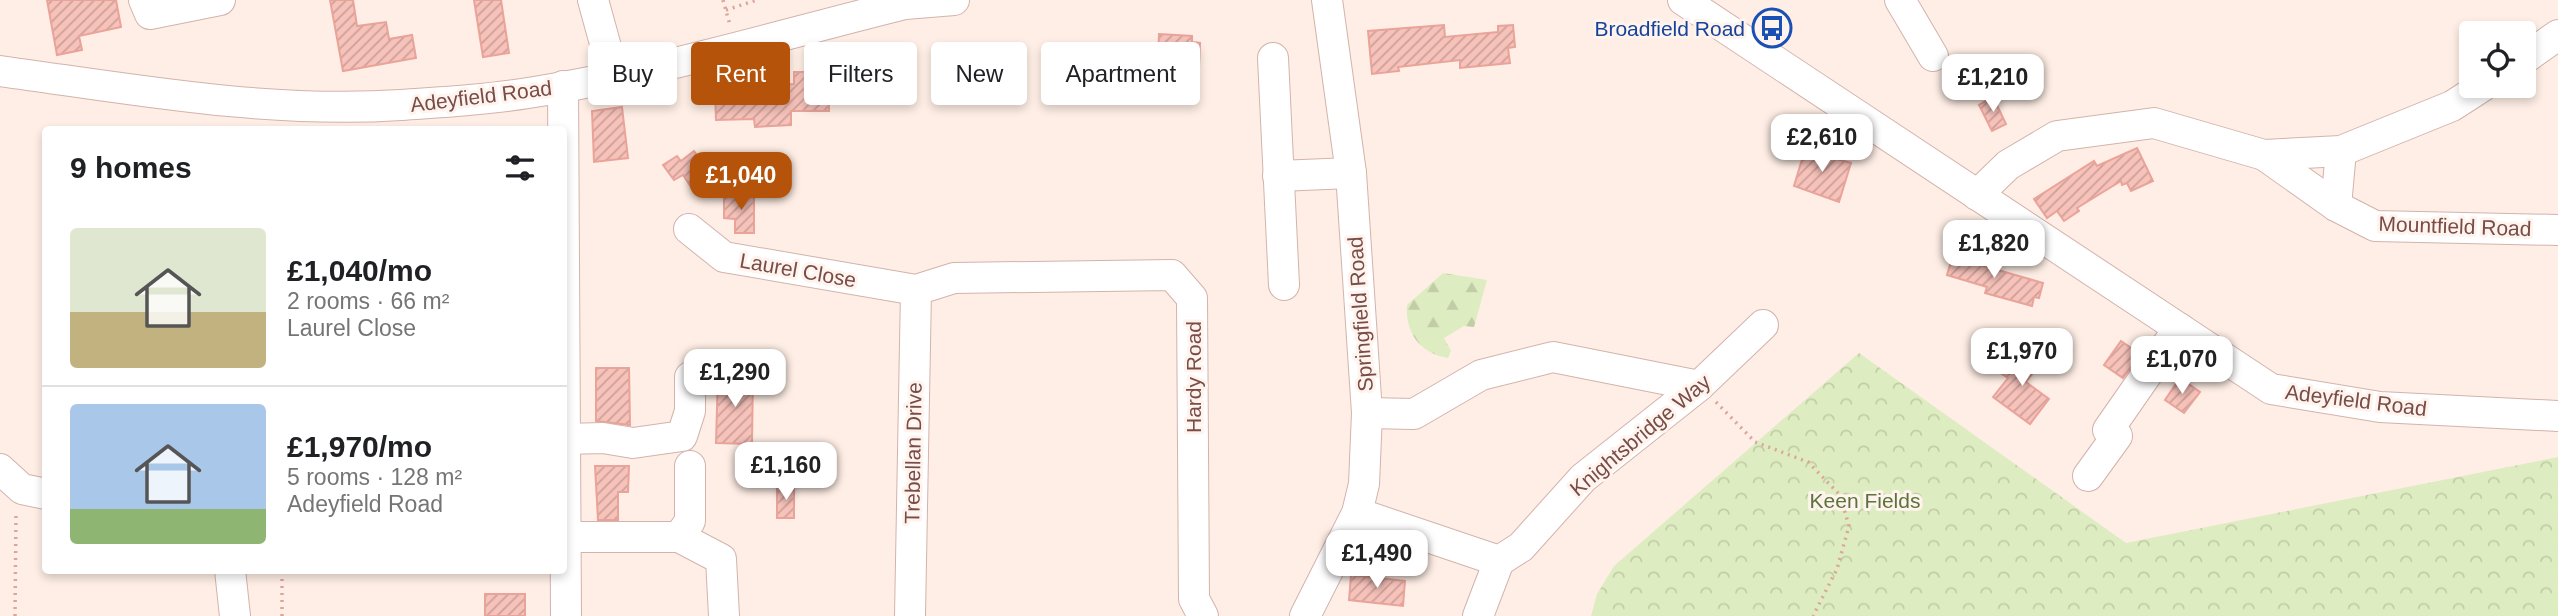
<!DOCTYPE html>
<meta charset="utf-8">
<style>
body{margin:0;font-family:Helvetica,sans-serif;background:#f2f2f2;color:#202124;height:100vh;display:flex;flex-direction:column;font-size:26px;white-space:nowrap}
*{box-sizing:border-box;margin:0}
p{font-size:23px;color:#757577}
.icon{flex:none;width:38px;height:38px;fill:none;stroke:currentColor;stroke-width:2;stroke-linecap:round;stroke-linejoin:round}
.map{position:relative;flex:1;overflow:hidden}
.details{position:absolute;left:42px;top:126px;width:525px;height:448px;display:flex;flex-direction:column;background:#fff;border-radius:7px;box-shadow:0 4px 10px #0003}
.details>*{flex:none}
.guide{position:absolute;left:588px;top:42px;width:665px;height:63px;display:flex;gap:14px}
.fabs{position:absolute;left:2459px;top:21px;display:grid;gap:14px}
.fabs a{display:grid;place-items:center;width:77px;height:77px;border-radius:7px;background:#fff;box-shadow:0 4px 10px #0003;font-size:35px}
.price{position:absolute;translate:-50% -60px;padding:0 16px;border-radius:14px;background:#fff;color:#222;font-size:23px;line-height:46px;filter:drop-shadow(0 2px 4px #0008)}
.price::after{content:'';position:absolute;left:50%;top:42px;width:21px;height:16px;margin-left:-10px;background:inherit;clip-path:polygon(0 0,100% 0,50% 100%)}
.price.selected{background:#b45309;color:#fff}
ul{padding:0;list-style:none}
li{display:flex;align-items:center;gap:21px;height:175px;padding:0 28px}
li+li{border-top:2px solid #e0e0e0}
li span{display:grid;place-items:center;flex:none;width:196px;height:140px;border-radius:7px;color:#555}
li>.icon{margin-inline-start:auto}
span .icon{width:84px;height:84px;fill:#fffc;stroke-width:1}
li b{font-size:30px}
h2{display:flex;justify-content:space-between;align-items:center;height:84px;padding:0 28px;font-size:30px}
.pill{padding:0 24px;border-radius:7px;background:#fff;box-shadow:0 4px 10px #0003;font-size:24px;line-height:63px}
.pill.selected{background:#b45309;color:#fff}
.map>svg:first-child{display:block}
.forest{fill:url(#forest-firs)}
.park{fill:url(#park-crowns)}
.building{fill:url(#building-hatch);stroke:#eaa399;stroke-width:2}
.lines{fill:none;stroke-linecap:round;stroke-linejoin:round}
.minor-casing{stroke:#d3b3ac;stroke-width:32}
.path{stroke:#dba59c;stroke-width:3.5;stroke-dasharray:2 5;stroke-linecap:butt}
.minor{stroke:#fff;stroke-width:30}
.labels{text-anchor:middle;dominant-baseline:central;stroke-width:6;stroke-linejoin:round;paint-order:stroke}
.transit-label{font-size:21px;fill:#164399;stroke:#fff3ed;text-anchor:end}
.street-label{font-size:21px;fill:#794c47;stroke:#fff3ed}
.park-label{font-size:21px;fill:#5a7439;stroke:#fff3ed}
</style>
<div class="map">
<svg width="2558" height="616" viewBox="0 0 2558 616">
<defs>
<pattern id="forest-firs" width="22" height="20" patternUnits="userSpaceOnUse" patternTransform="scale(1.75)"><rect width="22" height="20" fill="#deedc1"/><path d="M5 1l3.5 6h-7zM16 11l3.5 6h-7z" fill="#c2cda7"/></pattern>
<pattern id="park-crowns" width="20" height="18" patternUnits="userSpaceOnUse" patternTransform="scale(1.75)"><rect width="20" height="18" fill="#deedc1"/><path d="M2 6a3 3 0 1 1 6 0M12 15a3 3 0 1 1 6 0" fill="none" stroke="#c2cda7"/></pattern>
<pattern id="building-hatch" width="6" height="6" patternUnits="userSpaceOnUse" patternTransform="scale(1.75)"><rect width="6" height="6" fill="#f6c2ba"/><path d="M-1 1l2-2M0 6l6-6M5 7l2-2" fill="none" stroke="#cca099"/></pattern>
</defs>
<rect width="100%" height="100%" fill="#feeee5"/>
<!-- forest -->
<path class="forest" d="M1443 273 1487 280 1474 327 1464 326 1444 338 1451 351 1448 358C1420 353 1405 333 1407 305Z"/>
<!-- park -->
<path class="park" d="M1859 353 2126 543 2558 457V616H1591L1597 594 1614 566Z"/>
<!-- building -->
<g class="building">
<path d="M47 0H116L121 27 79 36 82 50 57 55Z"/>
<path d="M330 0H353L357 26 386 22 389 39 412 35 416 58 343 71Z"/>
<path d="M474 0H501L509 53 483 57Z"/>
<path d="M1444 25 1445 37 1498 32V26L1513 25 1515 47 1508 48 1510 63 1460 68V60L1398 67 1399 71 1372 74 1368 31Z"/>
<path d="M1159 34 1192 36V42L1200 43 1199 67 1158 65Z"/>
<path d="M1107 51 1148 53 1147 82 1135 81 1134 91 1105 89Z"/>
<path d="M976 60H1017V83L943 89V71L976 70Z"/>
<path d="M794 72H829V111H791V125L755 127 754 119 716 120 715 92 775 90V85L794 84Z"/>
<path d="M1993 97 2006 124 1992 131 1979 105Z"/>
<path d="M622 107 628 158 594 162 592 111Z"/>
<path d="M1807 143 1824 148 1822 155 1851 163 1839 202 1794 186Z"/>
<path d="M2137 148 2153 181 2131 191 2127 183 2122 185 2121 181 2077 208 2079 211 2064 221 2057 211 2047 218 2034 199 2094 161 2097 166Z"/>
<path d="M694 151 712 176 693 190 683 175 674 180 663 165 677 156 681 161Z"/>
<path d="M724 194H754V233H735V219L724 218Z"/>
<path d="M1955 248 1973 254 1970 262 2043 283 2039 298 2034 297 2032 306 1985 293 1987 287 1947 275Z"/>
<path d="M2121 341 2140 354 2123 378 2104 365Z"/>
<path d="M2022 348 2041 362 2026 382 2049 399 2030 424 1993 397 2008 378 2002 374Z"/>
<path d="M596 368H629L630 425 596 421Z"/>
<path d="M718 373 753 374 752 444 716 443Z"/>
<path d="M2180 378 2200 392 2184 413 2165 400Z"/>
<path d="M595 466H629L628 492H618V520H598Z"/>
<rect x="777" y="487" width="17" height="31"/>
<path d="M1351 575 1405 581 1403 606 1349 600Z"/>
<rect x="485" y="594" width="40" height="22"/>
</g>
<g class="lines">
<defs>
<g id="minor">
<path d="M144 0 150 14 220 0"/>
<path d="M593 0 614 76"/>
<path d="M1683 0 2271 389 2380 407 2558 416"/>
<path d="M1900 0 1933 56"/>
<path d="M1273 58 1284 285"/>
<path d="M2524 59 2558 35"/>
<path d="M0 71C132 89 267 114 401 105 443 102 486 100 528 93 655 73 780 35 905 4L954 0"/>
<path d="M563 86 566 616"/>
<path d="M2264 155 2341 151 2452 106 2483 86"/>
<path d="M1278 176 1351 173"/>
<path d="M1977 195 2008 165 2057 136 2154 123 2264 155 2336 206 2375 226 2558 230"/>
<path d="M2336 206 2341 151"/>
<path d="M689 229 724 257 916 290 954 278 1172 275 1192 298 1194 599 1203 616"/>
<path d="M1367 413 1414 414 1481 375 1553 357 1699 386"/>
<path d="M564 439 603 438 633 443 682 436 690 411V377"/>
<path d="M0 469 22 489 46 494"/>
<path d="M2088 476 2117 436 2108 430 2179 328"/>
<path d="M1357 513 1499 561"/>
<path d="M566 537H679L721 559 724 616"/>
<path d="M679 537 690 521V466"/>
<path d="M230 570 235 616"/>
<path d="M910 616 916 290"/>
<path d="M1305 616 1357 513 1364 484 1367 413 1351 173 1327 0"/>
<path d="M1478 616 1499 561 1521 547 1583 478 1699 386 1763 325"/>
</g>
</defs>
<!-- minor casing -->
<use href="#minor" class="minor-casing"/>
<!-- path -->
<g class="path">
<path d="M723 0 730 25"/>
<path d="M726 10 757 0"/>
<path d="M1716 402 1755 442 1808 462 1840 495 1849 526 1837 569 1813 616"/>
<path d="M15 616 16 513"/>
<path d="M282 616V570"/>
</g>
<!-- minor -->
<use href="#minor" class="minor"/>
</g>
<!-- icons -->
<defs>
<symbol id="bus-ring" viewBox="-11 -11 22 22"><circle r="9.5" fill="#fff3ed" stroke="#1a4fb4" stroke-width="1.5"/><path d="M-5-6H5V4H4V6H2V4H-2V6H-4V4H-5ZM-3.5-4V0h7V-4ZM-3.5 1.2v1.5H-2V1.2ZM2 1.2v1.5H3.5V1.2Z" fill="#1a4fb4"/></symbol>
</defs>
<g fill-rule="evenodd">
<use href="#bus-ring" x="1750" y="6" width="44" height="44"/>
</g>
<g class="labels">
<!-- transit labels -->
<g class="transit-label">
<text x="1745" y="28">Broadfield Road</text>
</g>
<!-- street labels -->
<g class="street-label">
<text transform="translate(481 96) rotate(-7)">Adeyfield Road</text>
<text transform="translate(2455 226) rotate(2)">Mountfield Road</text>
<text transform="translate(798 270) rotate(10)">Laurel Close</text>
<text transform="translate(1360 314) rotate(-94)">Springfield Road</text>
<text transform="translate(1193 377) rotate(-90)">Hardy Road</text>
<text transform="translate(2356 400) rotate(7)">Adeyfield Road</text>
<text transform="translate(1640 435) rotate(-40)">Knightsbridge Way</text>
<text transform="translate(913 453) rotate(-89)">Trebellan Drive</text>
</g>
<!-- park labels -->
<g class="park-label">
<text x="1865" y="500">Keen Fields</text>
</g>
</g>
</svg>
<div class="fabs">
<a><svg class="icon" aria-label="locate" viewBox="0 0 24 24"><circle cx="12" cy="12" r="6"/><path d="M12 2v4M12 18v4M2 12h4M18 12h4"/></svg></a>
</div>
<b class="price" style="left:1993px;top:114px">£1,210</b>
<b class="price" style="left:1822px;top:174px">£2,610</b>
<b class="price selected" style="left:741px;top:212px">£1,040</b>
<b class="price" style="left:1994px;top:280px">£1,820</b>
<b class="price" style="left:2022px;top:388px">£1,970</b>
<b class="price" style="left:2182px;top:396px">£1,070</b>
<b class="price" style="left:735px;top:409px">£1,290</b>
<b class="price" style="left:786px;top:502px">£1,160</b>
<b class="price" style="left:1377px;top:590px">£1,490</b>
<div class="guide">
<a class="pill">Buy</a>
<a class="pill selected">Rent</a>
<a class="pill">Filters</a>
<a class="pill">New</a>
<a class="pill">Apartment</a>
</div>
<section class="details">
<h2>9 homes<svg class="icon" aria-label="filters" viewBox="0 0 24 24"><path d="M4 7h16M4 17h16"/><circle cx="9" cy="7" r="2"/><circle cx="15" cy="17" r="2"/></svg></h2>
<ul>
<li><span style="background:linear-gradient(#dfe7d0 60%,#c2b280 0)"><svg class="icon" aria-label="home" viewBox="0 0 24 24"><path d="M3 11l9-7 9 7M6 9v11h12V9"/></svg></span><div><b>£1,040/mo</b><p>2 rooms · 66 m²</p><p>Laurel Close</p></div></li>
<li><span style="background:linear-gradient(#a9c7e8 75%,#8fb573 0)"><svg class="icon" aria-label="home" viewBox="0 0 24 24"><path d="M3 11l9-7 9 7M6 9v11h12V9"/></svg></span><div><b>£1,970/mo</b><p>5 rooms · 128 m²</p><p>Adeyfield Road</p></div></li>
</ul>
</section>
</div>
